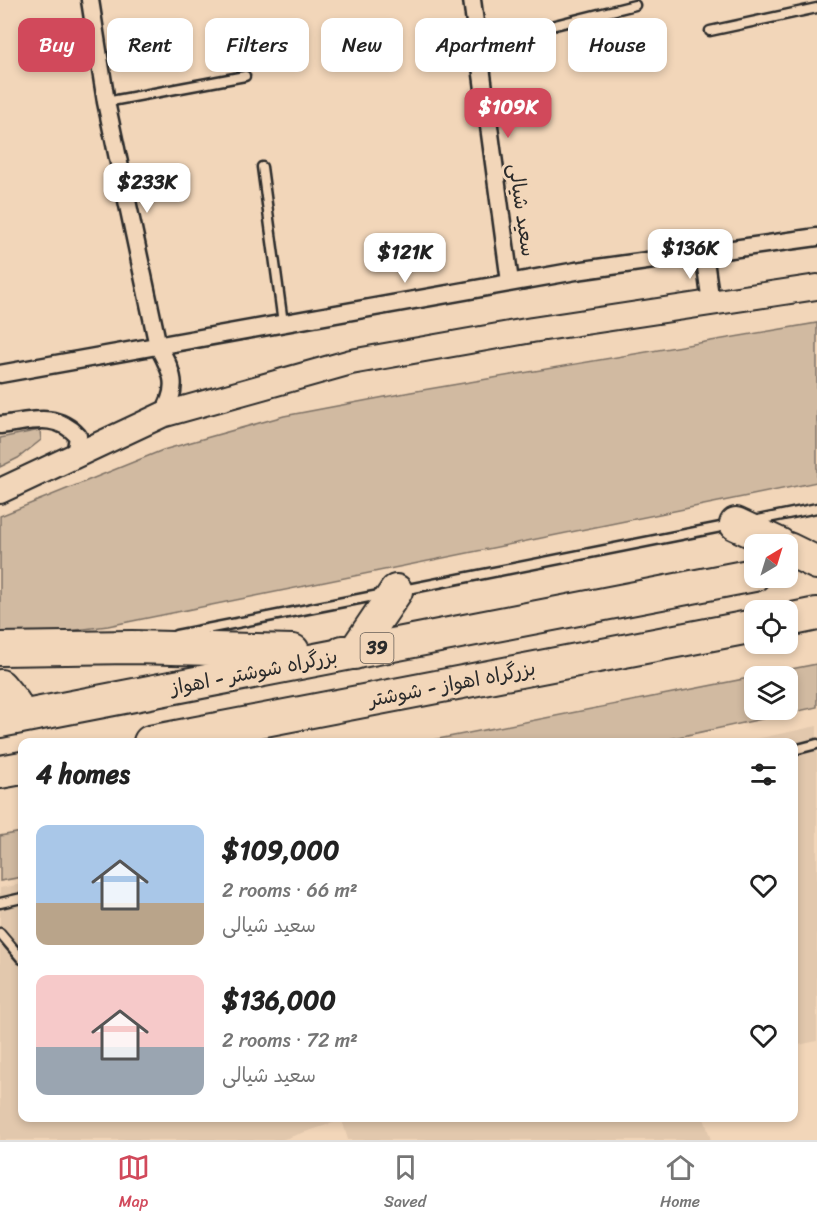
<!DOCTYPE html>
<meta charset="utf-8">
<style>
body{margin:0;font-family:Sriracha,"Playpen Sans Arabic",sans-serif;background:#f2f2f2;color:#222;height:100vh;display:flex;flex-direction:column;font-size:22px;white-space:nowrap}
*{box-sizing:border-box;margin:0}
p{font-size:20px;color:#767676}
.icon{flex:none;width:33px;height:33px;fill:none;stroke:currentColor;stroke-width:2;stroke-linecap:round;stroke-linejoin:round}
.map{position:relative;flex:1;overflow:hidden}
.drawer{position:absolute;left:18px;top:738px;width:780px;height:384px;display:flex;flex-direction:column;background:#fff;border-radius:12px;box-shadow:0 3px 9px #0003}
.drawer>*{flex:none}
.banner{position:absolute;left:18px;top:18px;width:782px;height:54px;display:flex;gap:12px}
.needle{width:39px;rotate:38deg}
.controls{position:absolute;left:744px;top:534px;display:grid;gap:12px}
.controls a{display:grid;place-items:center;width:54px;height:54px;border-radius:12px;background:#fff;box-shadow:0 3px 9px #0003;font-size:30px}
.price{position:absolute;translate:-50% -51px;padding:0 14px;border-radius:12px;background:#fff;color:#222;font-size:20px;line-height:39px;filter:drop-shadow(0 2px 3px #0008)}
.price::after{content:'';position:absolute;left:50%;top:36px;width:18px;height:14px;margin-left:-9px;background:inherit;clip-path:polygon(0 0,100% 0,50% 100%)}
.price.current{background:#d1495b;color:#fff}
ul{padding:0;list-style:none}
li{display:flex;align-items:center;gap:18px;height:150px;padding:0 18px}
li span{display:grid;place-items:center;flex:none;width:168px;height:120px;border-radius:12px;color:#555}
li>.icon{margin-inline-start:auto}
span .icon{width:72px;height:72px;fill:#fffc;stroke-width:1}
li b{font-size:26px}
h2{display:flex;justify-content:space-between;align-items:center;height:72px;padding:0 18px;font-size:26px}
.chip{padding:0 21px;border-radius:12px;background:#fff;box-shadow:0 3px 9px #0003;font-size:21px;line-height:54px}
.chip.current{background:#d1495b;color:#fff}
.tab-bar{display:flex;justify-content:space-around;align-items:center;height:84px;border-top:2px solid #e0e0e0;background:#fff;font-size:16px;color:#767676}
.tab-bar a{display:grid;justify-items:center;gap:3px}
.tab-bar .current{color:#d1495b}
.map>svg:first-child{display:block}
.built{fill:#e2c8ad}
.green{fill:#d1baa1;stroke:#7e7266;stroke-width:1.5}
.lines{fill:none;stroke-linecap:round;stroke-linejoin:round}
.lane-casing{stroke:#2b2b2b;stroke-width:13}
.street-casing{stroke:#2b2b2b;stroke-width:21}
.secondary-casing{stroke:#2b2b2b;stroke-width:28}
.highway-casing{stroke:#2b2b2b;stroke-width:36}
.lane{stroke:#f2d6b9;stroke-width:8}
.street{stroke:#f2d6b9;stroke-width:16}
.secondary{stroke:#f2d6b9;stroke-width:24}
.highway{stroke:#f2d6b9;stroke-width:32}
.labels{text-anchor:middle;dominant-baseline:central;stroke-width:6;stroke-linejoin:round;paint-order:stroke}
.shield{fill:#f2d6b9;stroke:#675e56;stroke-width:1.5}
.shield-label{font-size:18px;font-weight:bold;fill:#2b2b2b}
.street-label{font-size:20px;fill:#2b2b2b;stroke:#f2d6b9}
</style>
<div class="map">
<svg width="817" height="1140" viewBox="0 0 817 1140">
<rect width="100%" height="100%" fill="#f2d6b9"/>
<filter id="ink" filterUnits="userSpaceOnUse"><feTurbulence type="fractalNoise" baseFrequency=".0167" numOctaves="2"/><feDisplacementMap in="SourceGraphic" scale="12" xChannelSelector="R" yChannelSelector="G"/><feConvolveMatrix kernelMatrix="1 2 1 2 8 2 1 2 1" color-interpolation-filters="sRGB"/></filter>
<g filter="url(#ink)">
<!-- built -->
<g class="built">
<path d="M817 726V1041L794 1046V742H742Z"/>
<path d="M22 884V1118H704L711 1140H348L342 1120 281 1140H0V888Z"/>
</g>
<!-- green -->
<g class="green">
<path d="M817 323V482L108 626 21 637H0V516L163 450 284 416 411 392Z"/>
<path d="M40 430 41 440 18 458 0 467V438Z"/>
<path d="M817 664V707L655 742H423L754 677V710H788V676H755Z"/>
<path d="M22 832V877L0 881V836Z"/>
</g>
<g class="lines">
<defs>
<g id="lane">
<path d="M710 31 817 8"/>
<path d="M479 44 635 5"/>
<path d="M106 102 245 76"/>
<path d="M262 167 283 323"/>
<path d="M753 521 817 508"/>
<path d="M403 590 731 525"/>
<path d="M176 635 384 594"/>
<path d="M794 750 817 744"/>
<path d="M0 903 22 898"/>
<path d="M0 933 22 959"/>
</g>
<g id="street">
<path d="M90 0 106 102 158 346C173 373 180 387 162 415"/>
<path d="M472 0 510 282"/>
<path d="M704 253 711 303"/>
<path d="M0 374 576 271 817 237"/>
<path d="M0 425C30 422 55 411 78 436L75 456"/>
</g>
<path id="secondary" d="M0 491 162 415 351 362 532 330 817 287"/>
<g id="highway">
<path d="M736 524 779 544"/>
<path d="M788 549 817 563"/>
<path d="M788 620 817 614"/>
<path d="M0 649 132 647 293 651"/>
<path d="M343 652 354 653 396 591"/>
<path d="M0 686 14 703 19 717"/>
<path d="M0 721 754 575"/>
<path d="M150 742 754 626"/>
<path d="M0 772 22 768"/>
</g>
</defs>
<!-- lane casing -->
<use href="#lane" class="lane-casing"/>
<!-- street casing -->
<use href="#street" class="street-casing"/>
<!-- secondary casing -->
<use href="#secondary" class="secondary-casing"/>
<!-- highway casing -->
<use href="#highway" class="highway-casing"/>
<!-- lane -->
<use href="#lane" class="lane"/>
<!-- street -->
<use href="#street" class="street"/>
<!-- secondary -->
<use href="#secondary" class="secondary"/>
<!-- highway -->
<use href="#highway" class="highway"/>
</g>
</g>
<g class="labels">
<!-- shield labels -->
<rect class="shield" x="360.5" y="633" width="33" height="30" rx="4.5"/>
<g class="shield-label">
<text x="377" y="648">39</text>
</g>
<!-- street labels -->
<g class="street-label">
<text transform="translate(522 210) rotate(82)">سعید شیالی</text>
<text transform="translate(254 672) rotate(-11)">بزرگراه شوشتر - اهواز</text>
<text transform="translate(452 684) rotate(-11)">بزرگراه اهواز - شوشتر</text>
</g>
</g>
</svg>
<div class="controls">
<a><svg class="needle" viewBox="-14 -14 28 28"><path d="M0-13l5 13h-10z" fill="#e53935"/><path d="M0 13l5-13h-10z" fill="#767676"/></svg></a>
<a><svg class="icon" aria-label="locate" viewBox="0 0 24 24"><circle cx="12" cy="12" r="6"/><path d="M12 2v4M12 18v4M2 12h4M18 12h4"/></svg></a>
<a><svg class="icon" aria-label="layers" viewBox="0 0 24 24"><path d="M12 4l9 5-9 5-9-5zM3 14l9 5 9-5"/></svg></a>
</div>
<b class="price current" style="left:508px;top:139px">$109K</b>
<b class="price" style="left:147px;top:214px">$233K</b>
<b class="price" style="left:690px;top:280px">$136K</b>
<b class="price" style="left:405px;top:284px">$121K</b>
<div class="banner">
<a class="chip current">Buy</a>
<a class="chip">Rent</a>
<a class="chip">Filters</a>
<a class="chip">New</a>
<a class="chip">Apartment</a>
<a class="chip">House</a>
</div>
<section class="drawer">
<h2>4 homes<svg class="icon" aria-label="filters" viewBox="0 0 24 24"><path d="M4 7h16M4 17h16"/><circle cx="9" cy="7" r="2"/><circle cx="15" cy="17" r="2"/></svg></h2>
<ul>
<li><span style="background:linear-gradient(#a9c7e8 65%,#b9a48a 0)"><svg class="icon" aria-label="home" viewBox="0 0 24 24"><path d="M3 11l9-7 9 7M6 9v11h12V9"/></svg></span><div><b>$109,000</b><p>2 rooms · 66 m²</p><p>سعید شیالی</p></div><svg class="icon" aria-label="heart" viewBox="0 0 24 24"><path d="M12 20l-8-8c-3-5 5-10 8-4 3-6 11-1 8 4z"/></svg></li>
<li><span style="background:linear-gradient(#f6c9c9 60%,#9aa5b1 0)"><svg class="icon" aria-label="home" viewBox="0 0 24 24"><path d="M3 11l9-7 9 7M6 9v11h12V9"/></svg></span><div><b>$136,000</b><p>2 rooms · 72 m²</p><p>سعید شیالی</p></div><svg class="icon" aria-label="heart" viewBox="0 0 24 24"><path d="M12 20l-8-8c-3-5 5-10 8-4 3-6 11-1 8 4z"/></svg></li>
</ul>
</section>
</div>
<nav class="tab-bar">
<a class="current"><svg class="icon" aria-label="map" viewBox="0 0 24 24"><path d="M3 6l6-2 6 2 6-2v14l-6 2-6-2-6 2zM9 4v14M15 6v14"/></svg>Map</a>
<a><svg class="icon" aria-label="saved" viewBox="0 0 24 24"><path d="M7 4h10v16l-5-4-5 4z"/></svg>Saved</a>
<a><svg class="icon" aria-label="home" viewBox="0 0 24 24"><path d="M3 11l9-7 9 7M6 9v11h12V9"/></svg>Home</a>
</nav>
